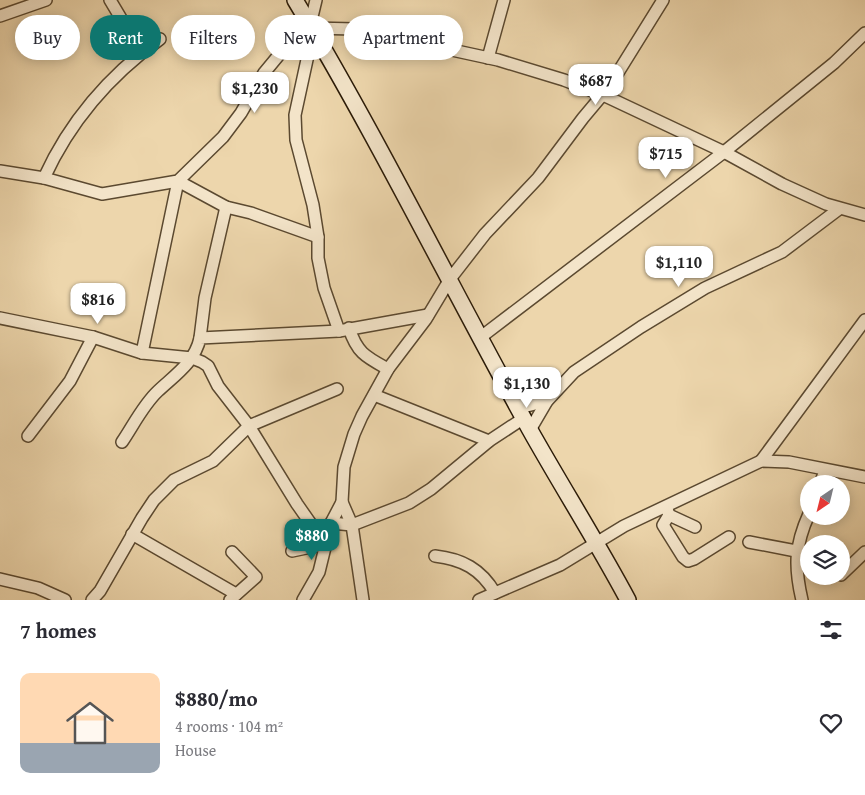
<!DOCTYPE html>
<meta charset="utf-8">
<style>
body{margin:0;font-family:"Gentium Book Plus",serif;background:#f2f2f3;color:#2b2b33;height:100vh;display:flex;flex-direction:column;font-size:19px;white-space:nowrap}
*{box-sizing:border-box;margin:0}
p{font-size:16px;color:#7c7c81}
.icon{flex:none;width:28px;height:28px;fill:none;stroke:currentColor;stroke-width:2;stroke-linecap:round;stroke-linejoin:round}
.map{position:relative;height:600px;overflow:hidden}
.panel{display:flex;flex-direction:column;background:#fff;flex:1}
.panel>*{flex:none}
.banner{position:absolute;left:15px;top:15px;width:500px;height:45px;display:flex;gap:10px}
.needle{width:32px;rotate:215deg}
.buttons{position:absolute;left:800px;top:475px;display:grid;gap:10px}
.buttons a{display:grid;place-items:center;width:50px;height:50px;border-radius:50%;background:#fff;box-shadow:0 2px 12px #0003;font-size:25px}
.price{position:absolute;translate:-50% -42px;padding:0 11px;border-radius:10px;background:#fff;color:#222;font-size:16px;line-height:32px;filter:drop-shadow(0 1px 2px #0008)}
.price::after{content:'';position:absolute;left:50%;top:30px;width:15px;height:11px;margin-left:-8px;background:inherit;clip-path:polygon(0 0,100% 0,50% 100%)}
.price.active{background:#0f766e;color:#fff}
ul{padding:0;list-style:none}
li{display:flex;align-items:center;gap:15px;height:125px;padding:0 20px}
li+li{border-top:1px solid #e1e1e2}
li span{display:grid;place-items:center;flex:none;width:140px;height:100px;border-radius:10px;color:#555}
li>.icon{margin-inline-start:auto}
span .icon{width:60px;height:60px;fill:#fffc;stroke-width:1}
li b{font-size:21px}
h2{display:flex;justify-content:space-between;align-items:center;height:60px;padding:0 20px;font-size:21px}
.tag{padding:0 18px;border-radius:22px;background:#fff;box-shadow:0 2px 12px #0003;font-size:18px;line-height:45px}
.tag.active{background:#0f766e;color:#fff}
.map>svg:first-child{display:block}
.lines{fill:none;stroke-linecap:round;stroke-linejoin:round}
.street-casing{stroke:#5b4930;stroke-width:14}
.secondary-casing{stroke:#2a1a07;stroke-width:18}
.street{stroke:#f3e4c9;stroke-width:11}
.secondary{stroke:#f3e4c9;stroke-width:15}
</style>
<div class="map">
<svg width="865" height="600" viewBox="0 0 865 600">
<rect width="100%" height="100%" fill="#edd6ac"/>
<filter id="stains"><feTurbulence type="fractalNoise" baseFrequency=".004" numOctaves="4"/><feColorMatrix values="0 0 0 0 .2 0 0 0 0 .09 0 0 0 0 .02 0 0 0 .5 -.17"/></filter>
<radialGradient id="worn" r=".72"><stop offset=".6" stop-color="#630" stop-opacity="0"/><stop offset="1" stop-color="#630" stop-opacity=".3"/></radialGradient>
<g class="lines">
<defs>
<g id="street">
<path d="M110 0 141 52"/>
<path d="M0 16 46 0"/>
<path d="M310 25 316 0"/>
<path d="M311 28 355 29 498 60 564 80 603 95 724 152 782 184 826 204 865 215"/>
<path d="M313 32 295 115 296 140 313 205 318 237V258L324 288 339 331"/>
<path d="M488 58 504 0"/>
<path d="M0 171 44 178 102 194 178 181 223 137 241 113 264 73 307 21"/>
<path d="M44 178C70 121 110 75 160 39"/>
<path d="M178 181 226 207 251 213 318 237"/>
<path d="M0 318 93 337 142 353 192 358 202 362 208 366 218 386 249 426 297 504 325 544 292 551"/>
<path d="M349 328C357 353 366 357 388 369"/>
<path d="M481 337 724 152 834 63 865 33"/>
<path d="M200 338 205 298 226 207"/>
<path d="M142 353 178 181"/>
<path d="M374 395 489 441"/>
<path d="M519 408 547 401"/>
<path d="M530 430 547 401 574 372 641 327 705 288 782 252 839 209"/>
<path d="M28 436 70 381 93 337"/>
<path d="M122 442C133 426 143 405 158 391 175 375 195 362 200 338L339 331 428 315"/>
<path d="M761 461 865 320"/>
<path d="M820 484 825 471"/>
<path d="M342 502 352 525 363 600"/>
<path d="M667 509 669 515 695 527"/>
<path d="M669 515 663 525 683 557 688 561 694 559 729 537"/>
<path d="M331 523 352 525 409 503 431 489 489 441 524 418"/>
<path d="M132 534 236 594"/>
<path d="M749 542 796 551"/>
<path d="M435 556C462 559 481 569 495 593"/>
<path d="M841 575 865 552"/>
<path d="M0 579 38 588 65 600"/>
<path d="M92 600 100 591 142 518 154 500 174 480 213 461 249 426 337 389"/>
<path d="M230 600 256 577 232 552"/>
<path d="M303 600 319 572 331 523 342 502 344 467 354 434 362 416 388 369 426 319 450 279 485 234 538 178 583 118 609 87 663 0"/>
<path d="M479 600 560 565 624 526 761 461 789 462 865 477"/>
<path d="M802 600C794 566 795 545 809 514"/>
</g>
<path id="secondary" d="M295 0C379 140 451 287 530 430 562 487 597 542 628 600"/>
</defs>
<!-- street casing -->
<use href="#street" class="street-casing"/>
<!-- secondary casing -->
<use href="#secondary" class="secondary-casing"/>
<!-- street -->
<use href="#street" class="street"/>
<!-- secondary -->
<use href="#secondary" class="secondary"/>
</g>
<rect width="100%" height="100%" filter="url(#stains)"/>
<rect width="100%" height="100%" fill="url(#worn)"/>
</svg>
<div class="buttons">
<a><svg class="needle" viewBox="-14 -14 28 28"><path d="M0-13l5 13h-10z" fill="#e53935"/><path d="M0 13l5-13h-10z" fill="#7c7c81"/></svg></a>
<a><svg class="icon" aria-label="layers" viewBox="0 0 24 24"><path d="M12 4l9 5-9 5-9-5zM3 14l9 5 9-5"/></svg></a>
</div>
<b class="price" style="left:596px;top:106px">$687</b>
<b class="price" style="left:255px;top:114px">$1,230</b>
<b class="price" style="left:666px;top:179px">$715</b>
<b class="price" style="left:679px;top:288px">$1,110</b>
<b class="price" style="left:98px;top:325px">$816</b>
<b class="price" style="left:527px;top:409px">$1,130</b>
<b class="price active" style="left:312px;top:561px">$880</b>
<div class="banner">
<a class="tag">Buy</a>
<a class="tag active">Rent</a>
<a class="tag">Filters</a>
<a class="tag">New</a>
<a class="tag">Apartment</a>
</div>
</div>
<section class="panel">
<h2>7 homes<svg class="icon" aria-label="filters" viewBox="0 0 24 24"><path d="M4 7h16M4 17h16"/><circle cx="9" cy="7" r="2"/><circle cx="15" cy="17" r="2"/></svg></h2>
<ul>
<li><span style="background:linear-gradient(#ffd9b3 70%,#9aa5b1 0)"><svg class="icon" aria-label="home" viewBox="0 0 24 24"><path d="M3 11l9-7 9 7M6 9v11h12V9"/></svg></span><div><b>$880/mo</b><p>4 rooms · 104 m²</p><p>House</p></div><svg class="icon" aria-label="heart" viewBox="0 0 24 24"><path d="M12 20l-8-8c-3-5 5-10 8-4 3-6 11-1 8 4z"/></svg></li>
</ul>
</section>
